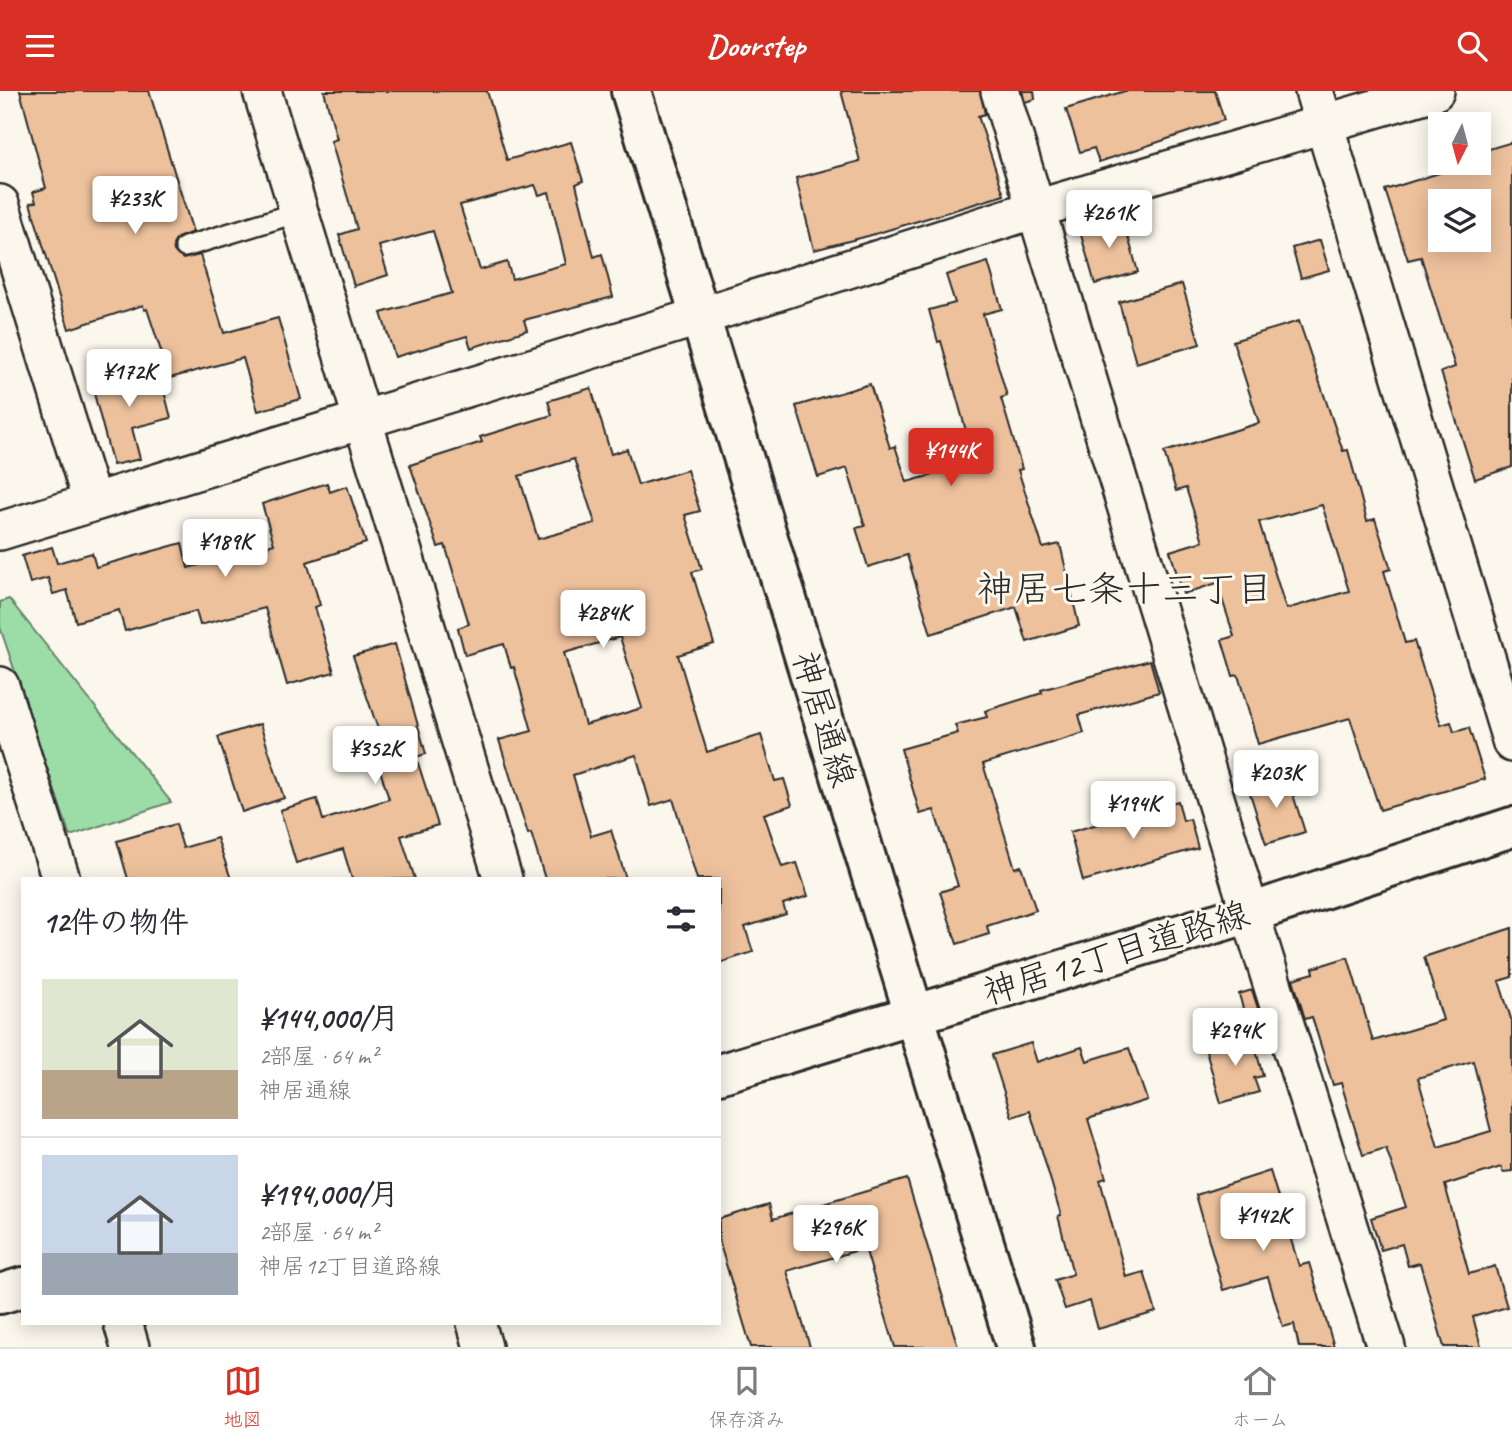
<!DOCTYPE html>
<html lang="ja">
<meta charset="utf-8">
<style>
body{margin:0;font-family:Caveat,"Klee One",sans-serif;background:#f2f2f3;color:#2b2b33;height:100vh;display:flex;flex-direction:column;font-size:26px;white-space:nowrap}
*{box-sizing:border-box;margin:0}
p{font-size:23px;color:#7c7c81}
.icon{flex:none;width:38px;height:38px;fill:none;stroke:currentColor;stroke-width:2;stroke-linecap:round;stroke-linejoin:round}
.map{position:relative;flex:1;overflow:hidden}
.drawer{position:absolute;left:21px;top:786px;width:700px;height:448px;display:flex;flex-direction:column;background:#fff;border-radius:0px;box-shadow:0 4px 18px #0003}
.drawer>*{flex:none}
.needle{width:46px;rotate:186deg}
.fabs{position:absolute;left:1428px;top:21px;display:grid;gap:14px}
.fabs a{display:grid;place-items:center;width:63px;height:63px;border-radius:0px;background:#fff;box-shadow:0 4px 18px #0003;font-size:35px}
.price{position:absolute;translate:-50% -60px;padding:0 16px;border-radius:7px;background:#fff;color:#222;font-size:23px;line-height:46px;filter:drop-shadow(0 2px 4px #0008)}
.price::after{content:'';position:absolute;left:50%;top:42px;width:21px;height:16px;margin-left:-10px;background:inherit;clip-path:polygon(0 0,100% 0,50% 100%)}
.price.active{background:#d93025;color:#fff}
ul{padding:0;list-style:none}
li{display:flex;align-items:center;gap:21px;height:175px;padding:0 21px}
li+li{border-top:2px solid #e1e1e2}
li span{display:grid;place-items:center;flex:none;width:196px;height:140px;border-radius:0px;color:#555}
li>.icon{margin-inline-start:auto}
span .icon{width:84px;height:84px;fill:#fffc;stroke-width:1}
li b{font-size:30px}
h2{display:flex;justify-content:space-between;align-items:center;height:84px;padding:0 21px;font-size:30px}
header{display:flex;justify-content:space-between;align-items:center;height:91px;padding:0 21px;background:#d93025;color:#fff;font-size:32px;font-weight:800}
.tab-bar{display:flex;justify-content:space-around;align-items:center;height:98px;border-top:2px solid #e1e1e2;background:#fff;font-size:19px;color:#7c7c81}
.tab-bar a{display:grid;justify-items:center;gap:4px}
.tab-bar .active{color:#d93025}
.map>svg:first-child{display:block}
.green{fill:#9cdda7;stroke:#648469;stroke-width:2}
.building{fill:#edc19c;stroke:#2b2b2b;stroke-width:2;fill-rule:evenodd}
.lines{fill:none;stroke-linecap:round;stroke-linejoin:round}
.service-casing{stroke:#2b2b2b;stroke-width:24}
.minor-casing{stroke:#2b2b2b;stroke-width:42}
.tertiary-casing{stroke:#2b2b2b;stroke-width:44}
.service{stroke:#fbf7ec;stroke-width:19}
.minor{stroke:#fbf7ec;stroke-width:37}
.tertiary{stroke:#fbf7ec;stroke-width:38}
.labels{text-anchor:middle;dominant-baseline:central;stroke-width:6;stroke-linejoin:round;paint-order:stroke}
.street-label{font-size:35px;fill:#2b2b2b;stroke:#fbf7ec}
.neighbourhood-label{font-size:37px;fill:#2b2b2b;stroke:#fbf7ec}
</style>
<header><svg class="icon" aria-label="menu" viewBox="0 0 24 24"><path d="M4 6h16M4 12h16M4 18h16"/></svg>Doorstep<svg class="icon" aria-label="search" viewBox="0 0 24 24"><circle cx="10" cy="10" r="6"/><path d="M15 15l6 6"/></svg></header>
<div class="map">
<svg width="1512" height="1256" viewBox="0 0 1512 1256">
<rect width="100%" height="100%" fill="#fbf7ec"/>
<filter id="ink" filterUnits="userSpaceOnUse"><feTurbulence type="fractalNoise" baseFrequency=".0143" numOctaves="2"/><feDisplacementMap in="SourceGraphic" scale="14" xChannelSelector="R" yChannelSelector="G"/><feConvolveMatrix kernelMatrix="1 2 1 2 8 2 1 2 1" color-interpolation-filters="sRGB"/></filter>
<g filter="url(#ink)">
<!-- green -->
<path class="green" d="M9 508 171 711 70 745 0 536V511Z"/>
<!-- building -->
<g class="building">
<path d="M20 0H149L193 141 177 147 173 154 174 160 183 168 200 164 224 242 278 227 301 308 258 320 243 267 170 287 147 218 144 219 143 214 69 238 30 112 36 111 33 101 46 97Z"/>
<path d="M324 0H487L507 69 571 51 583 90 576 93 594 166 602 163 613 206 524 229 527 239 471 257 467 245 395 266 381 222 452 202 433 140 379 155 388 184 354 195 339 144 357 138 331 50 337 48ZM535 94 539 104 549 101 566 173 512 188 507 171 480 179 460 114Z"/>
<path d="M841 0H980L985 23 978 25 1004 104 868 145 814 159 796 87 860 70Z"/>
<path d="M1022 0H1034L1035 8 1025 11Z"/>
<path d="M1125 0H1215L1224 29 1099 71 1094 57 1080 61 1066 18Z"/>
<path d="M1512 51V376L1475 388 1441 281 1455 276 1421 166 1408 169 1385 99 1471 72H1479V61ZM1440 110H1479V149H1440Z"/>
<path d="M1122 124 1138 181 1095 193 1079 137Z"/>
<path d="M1320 149 1329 179 1301 187 1292 157Z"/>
<path d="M988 171 1002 218 983 223 1007 305 1001 307 1022 378 1018 379 1043 457 1060 453 1079 535 1027 551 1016 516 931 543 907 464 868 476 856 437 865 435 847 377 818 386 796 315 870 293 890 357 895 355 907 391 975 372 941 250 938 251 929 219 955 212 946 184Z"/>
<path d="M1182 193 1200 253 1136 272 1119 211Z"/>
<path d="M1299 230 1343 360 1348 359 1367 430 1375 428 1391 478 1384 480 1405 552 1414 550 1441 634 1451 631 1454 641 1469 637 1485 688 1380 719 1350 627 1258 653 1238 584 1233 585 1222 549 1234 545 1217 492 1183 503 1170 460 1203 450 1186 397 1176 400 1164 361 1259 332 1233 250ZM1322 414 1349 500 1286 518 1259 431Z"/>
<path d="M157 273 171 327 132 337 140 368 113 374 91 291Z"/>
<path d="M591 297 611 363 627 358 638 394 687 379 700 420 685 424 702 478 692 481 714 553 678 564 707 661 761 644 775 690 784 688 792 714 764 723 782 776 797 772 808 805 783 813 786 823 745 836 753 861 719 872V788H697L673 708 651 715 636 664 573 684 591 745 611 739 626 788H545L531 742 528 743 499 649 532 640 514 576 511 577 504 553 465 564 458 537 469 533 445 454 438 456 410 374 482 351 480 346 552 324 548 310ZM574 368 595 432 538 448 519 385ZM620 546 642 617 585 634 564 562Z"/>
<path d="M327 392 330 401 347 395 366 452 307 471 320 514 315 516 334 581 287 594 265 517 200 534 196 520 125 540 119 519 76 531 67 499 53 503 48 487 30 492 22 465 52 456 57 472 92 462 96 476 182 452 188 477 274 453 262 413Z"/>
<path d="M395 553 426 663 416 666 438 734 401 745 415 788H352L343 758 296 772 280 719 317 708 323 729 389 708 369 644 379 641 353 565Z"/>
<path d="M1150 569 1159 601 1079 624 1084 642 983 673 1015 777 1021 775 1036 819 987 835 989 843 957 853 940 801 958 795 934 719 920 723 901 658 958 642 955 634 987 626 985 620 1042 602 1041 599Z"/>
<path d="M260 633 284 707 242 721 218 646Z"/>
<path d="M1287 685 1305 741 1266 753 1248 696Z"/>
<path d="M1178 710 1183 730 1190 728 1198 757 1083 790 1070 741Z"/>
<path d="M176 733 183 757 217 747 231 788H128L117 750Z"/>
<path d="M1512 837V886L1499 890 1512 931V1080L1503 1081 1501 1076 1445 1094 1469 1183 1495 1175 1507 1216 1473 1226 1481 1256H1444L1420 1172 1408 1175 1402 1153 1381 1159 1371 1127 1406 1116 1386 1057 1363 1064 1341 992 1333 994 1312 926 1305 928 1293 888 1314 882 1313 877 1348 866 1373 950 1443 929 1424 866ZM1473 970 1491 1040 1438 1056 1418 987Z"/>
<path d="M1252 899 1265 939 1250 943 1239 903Z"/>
<path d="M1252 945 1263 985 1254 987 1259 1001 1221 1012 1205 957Z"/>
<path d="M1031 952 1037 971 1082 956 1087 970 1129 957 1147 1009 1088 1028 1106 1087 1100 1089 1126 1186 1144 1181 1156 1221 1098 1238 1090 1210 1065 1218 1055 1189 1073 1183 1058 1125 1061 1124 1030 1020 1012 1026 992 964Z"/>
<path d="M1270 1080 1299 1175 1309 1172 1334 1256H1299L1294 1233 1283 1236 1268 1186 1223 1199 1196 1104Z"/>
<path d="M907 1088 958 1256H895L865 1157 787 1180 810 1256H751L719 1150V1128L769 1113 773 1128Z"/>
</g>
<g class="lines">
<defs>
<path id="service" d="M185 156 299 121"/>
<g id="minor">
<path d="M262 0 503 788"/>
<path d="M1000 0 1250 822 1386 1256"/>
<path d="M1314 0 1512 652"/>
<path d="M0 113 92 411"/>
<path d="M0 440 701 225 1036 118 1435 0"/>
<path d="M0 595 61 788"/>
<path d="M123 1232 130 1256"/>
<path d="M476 1232 483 1256"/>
</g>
<g id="tertiary">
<path d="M631 0 1016 1256"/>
<path d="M719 983 1250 822 1512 736"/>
<path d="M0 1203 23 1196"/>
</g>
</defs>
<!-- service casing -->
<use href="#service" class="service-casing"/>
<!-- minor casing -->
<use href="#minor" class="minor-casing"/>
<!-- tertiary casing -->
<use href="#tertiary" class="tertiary-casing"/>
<!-- service -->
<use href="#service" class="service"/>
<!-- minor -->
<use href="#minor" class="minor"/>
<!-- tertiary -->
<use href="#tertiary" class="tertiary"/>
</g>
</g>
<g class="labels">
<!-- street labels -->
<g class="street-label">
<text transform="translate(824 628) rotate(73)">神居通線</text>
<text transform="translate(1116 862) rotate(-17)">神居12丁目道路線</text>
</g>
<!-- neighbourhood labels -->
<g class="neighbourhood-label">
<text x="1125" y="497">神居七条十三丁目</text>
</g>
</g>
</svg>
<div class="fabs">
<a><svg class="needle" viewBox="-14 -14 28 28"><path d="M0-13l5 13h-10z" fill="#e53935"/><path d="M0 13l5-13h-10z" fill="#7c7c81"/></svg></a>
<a><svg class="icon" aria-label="layers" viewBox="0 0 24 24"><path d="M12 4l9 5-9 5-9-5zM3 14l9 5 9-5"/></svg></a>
</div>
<b class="price" style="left:135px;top:145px">¥233K</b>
<b class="price" style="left:1109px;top:159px">¥261K</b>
<b class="price" style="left:129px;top:318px">¥172K</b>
<b class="price active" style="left:951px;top:397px">¥144K</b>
<b class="price" style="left:225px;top:488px">¥189K</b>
<b class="price" style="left:603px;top:559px">¥284K</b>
<b class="price" style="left:375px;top:695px">¥352K</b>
<b class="price" style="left:1276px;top:719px">¥203K</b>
<b class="price" style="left:1133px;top:750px">¥194K</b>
<b class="price" style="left:1235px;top:977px">¥294K</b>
<b class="price" style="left:1263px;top:1162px">¥142K</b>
<b class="price" style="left:836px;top:1174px">¥296K</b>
<section class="drawer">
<h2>12件の物件<svg class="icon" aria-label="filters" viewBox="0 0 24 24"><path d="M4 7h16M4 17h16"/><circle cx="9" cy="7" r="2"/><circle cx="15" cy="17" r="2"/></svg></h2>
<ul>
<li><span style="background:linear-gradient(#dfe7d0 65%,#b9a48a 0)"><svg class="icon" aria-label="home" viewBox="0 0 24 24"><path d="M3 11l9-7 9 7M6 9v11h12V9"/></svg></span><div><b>¥144,000/月</b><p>2部屋 · 64 m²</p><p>神居通線</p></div></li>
<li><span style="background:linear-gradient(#c9d6e8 70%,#9aa5b1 0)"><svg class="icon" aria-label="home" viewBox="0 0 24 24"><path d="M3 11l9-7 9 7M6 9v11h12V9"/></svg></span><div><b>¥194,000/月</b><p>2部屋 · 64 m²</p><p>神居12丁目道路線</p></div></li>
</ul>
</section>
</div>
<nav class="tab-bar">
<a class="active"><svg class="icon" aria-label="map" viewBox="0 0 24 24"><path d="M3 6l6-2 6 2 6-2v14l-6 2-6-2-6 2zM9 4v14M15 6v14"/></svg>地図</a>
<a><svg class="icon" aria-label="saved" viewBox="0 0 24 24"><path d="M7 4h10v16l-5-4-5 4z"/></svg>保存済み</a>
<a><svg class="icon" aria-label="home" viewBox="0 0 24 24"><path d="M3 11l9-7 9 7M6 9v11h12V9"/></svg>ホーム</a>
</nav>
